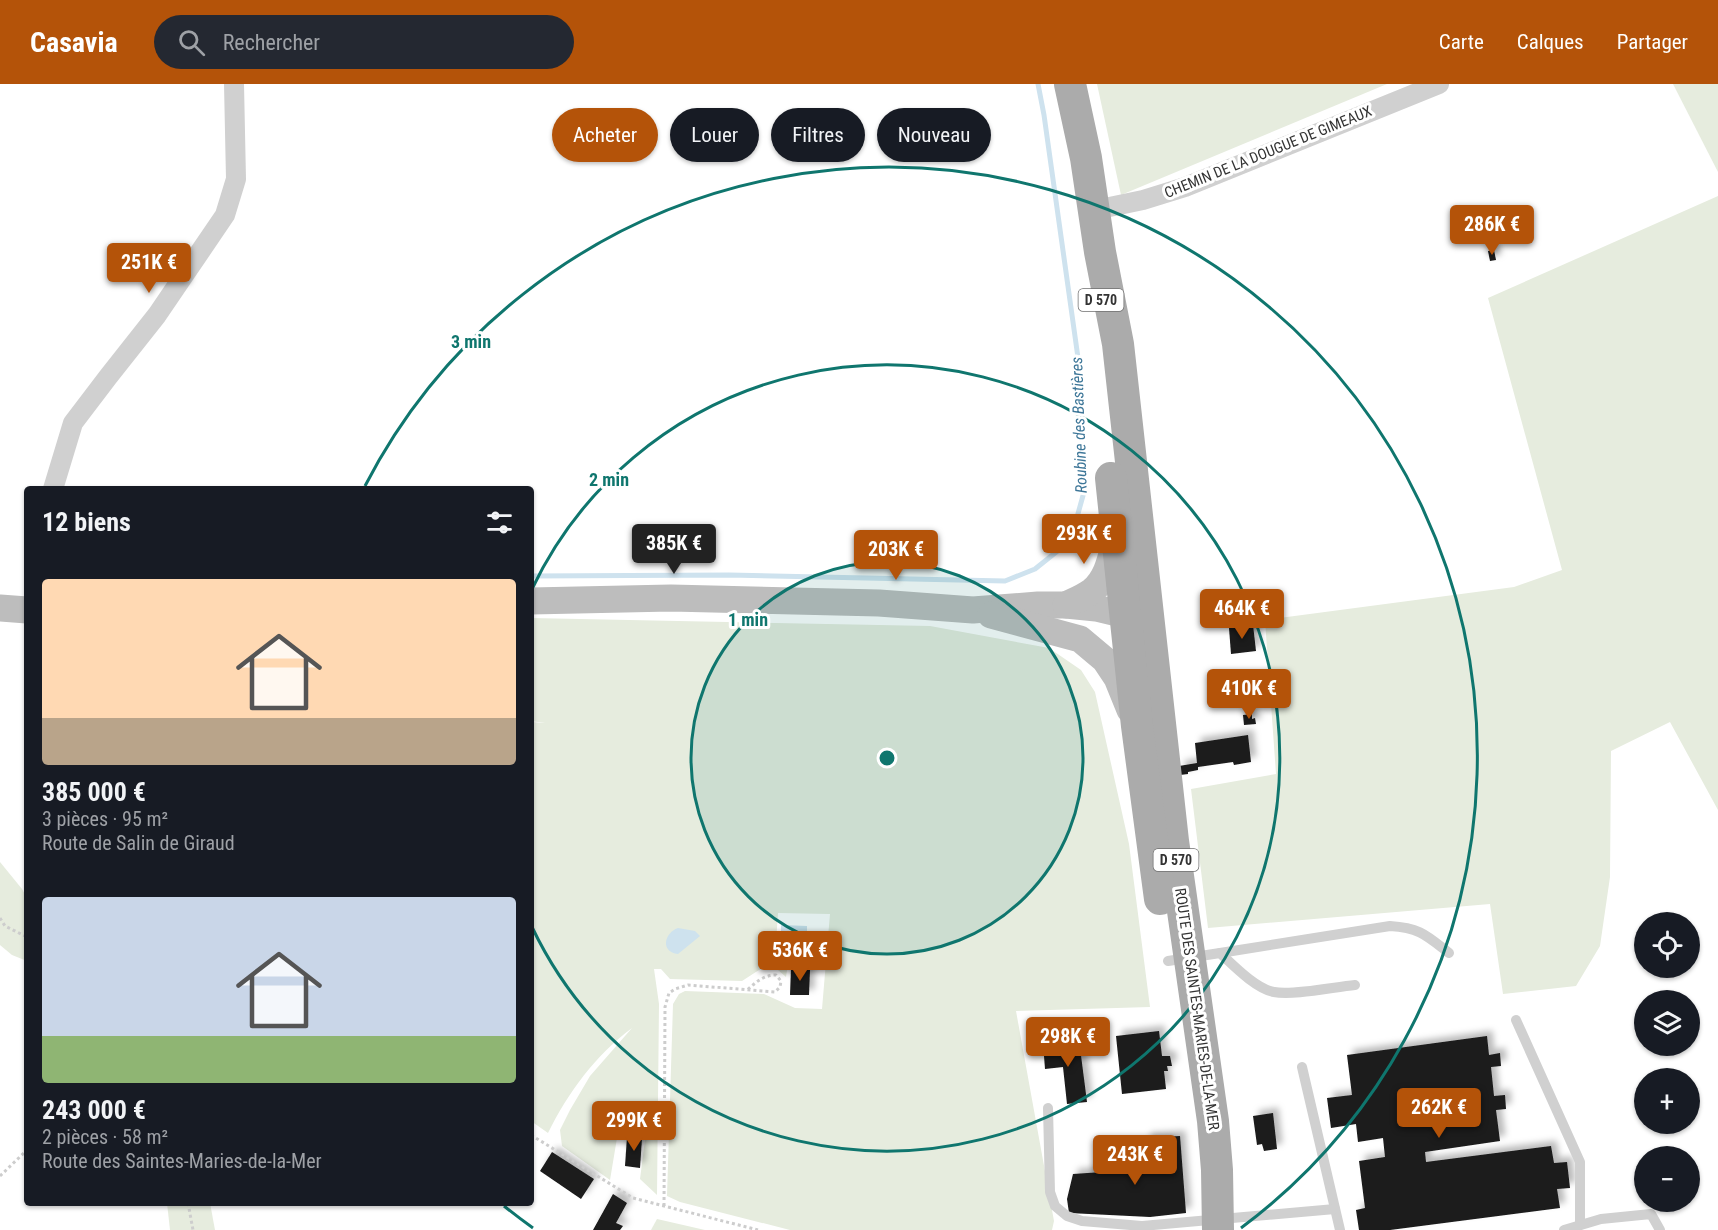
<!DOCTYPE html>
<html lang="fr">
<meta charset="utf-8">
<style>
body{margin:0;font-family:"Roboto Condensed",sans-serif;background:#242831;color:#f1f3f6;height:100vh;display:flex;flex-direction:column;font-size:22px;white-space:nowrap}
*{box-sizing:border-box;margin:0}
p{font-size:20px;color:#9ea1a6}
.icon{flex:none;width:33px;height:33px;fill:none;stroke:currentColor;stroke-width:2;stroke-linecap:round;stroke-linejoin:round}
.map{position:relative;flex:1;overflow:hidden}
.sheet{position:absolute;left:24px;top:402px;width:510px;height:720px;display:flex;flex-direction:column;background:#171b24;border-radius:6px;box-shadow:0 2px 4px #0004}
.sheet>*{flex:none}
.banner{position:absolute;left:552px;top:24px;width:570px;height:54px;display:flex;gap:12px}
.buttons{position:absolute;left:1634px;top:828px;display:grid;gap:12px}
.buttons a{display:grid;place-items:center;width:66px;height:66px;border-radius:50%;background:#171b24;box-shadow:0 2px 4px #0004;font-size:30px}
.price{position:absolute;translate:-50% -51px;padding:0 14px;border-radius:6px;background:#b45309;color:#fff;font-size:20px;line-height:39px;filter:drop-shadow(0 2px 3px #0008)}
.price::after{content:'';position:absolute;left:50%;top:36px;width:18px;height:14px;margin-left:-9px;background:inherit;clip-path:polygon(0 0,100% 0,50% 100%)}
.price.selected{background:#222;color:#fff}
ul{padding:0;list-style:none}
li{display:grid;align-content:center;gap:12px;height:318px;padding:0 18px}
li span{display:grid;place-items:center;height:186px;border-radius:6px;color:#555}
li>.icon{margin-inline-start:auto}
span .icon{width:108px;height:108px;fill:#fffc;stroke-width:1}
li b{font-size:26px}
h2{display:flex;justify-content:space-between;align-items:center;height:72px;padding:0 18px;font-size:26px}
.chip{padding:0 21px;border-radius:27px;background:#171b24;box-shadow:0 2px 4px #0004;font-size:21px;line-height:54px}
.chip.selected{background:#b45309;color:#fff}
header{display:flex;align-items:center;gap:36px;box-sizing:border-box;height:84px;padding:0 30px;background:#b45309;color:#fff}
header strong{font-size:28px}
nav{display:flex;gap:33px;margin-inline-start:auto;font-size:21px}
.search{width:420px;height:54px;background:#242831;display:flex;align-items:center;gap:15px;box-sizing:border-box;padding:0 21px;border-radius:33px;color:#9ea1a6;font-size:22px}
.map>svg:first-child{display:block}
.green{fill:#e6ecde}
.water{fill:#cee2ee}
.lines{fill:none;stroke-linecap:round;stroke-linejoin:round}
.stream{stroke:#cee2ee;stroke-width:5}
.building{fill:#1a1a1a;filter:url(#shadow)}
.path{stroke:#cdcdcd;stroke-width:3;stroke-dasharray:3 3;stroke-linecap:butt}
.lane{stroke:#d0d0d0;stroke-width:10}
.street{stroke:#d0d0d0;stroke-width:20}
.secondary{stroke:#bdbdbd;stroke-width:27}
.primary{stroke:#ababab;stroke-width:32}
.ring{fill:none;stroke:#0f766e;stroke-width:3}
.labels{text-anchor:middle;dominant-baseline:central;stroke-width:6;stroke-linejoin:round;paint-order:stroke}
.shield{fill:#fff;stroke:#707070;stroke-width:1.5}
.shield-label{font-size:14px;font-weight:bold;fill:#333}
.street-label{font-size:15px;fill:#333;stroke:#fff}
.water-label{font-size:16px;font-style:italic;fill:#3d7698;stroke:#fff}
.centre{fill:#0f766e;stroke:#fff;stroke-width:3}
.ring-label{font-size:18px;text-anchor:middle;font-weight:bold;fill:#0f766e;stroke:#fff;stroke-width:6;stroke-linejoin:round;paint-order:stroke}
</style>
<header>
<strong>Casavia</strong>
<div class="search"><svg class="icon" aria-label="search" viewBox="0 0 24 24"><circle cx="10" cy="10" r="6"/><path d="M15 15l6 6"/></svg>Rechercher</div>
<nav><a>Carte</a><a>Calques</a><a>Partager</a></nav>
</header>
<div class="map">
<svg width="1718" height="1146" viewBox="0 0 1718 1146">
<defs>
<filter id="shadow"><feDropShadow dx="5.5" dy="-5.5" stdDeviation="3" flood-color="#0004"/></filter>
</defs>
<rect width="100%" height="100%" fill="#fff"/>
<!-- green -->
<g class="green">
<path d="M1097 0H1387L1121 111Z"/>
<path d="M1673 0H1718V88Z"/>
<path d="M1718 112V726L1670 638 1611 667 1610 793 1600 862 1576 902 1503 910 1490 820 1208 844 1191 705 1276 690 1265 536 1514 503 1562 486 1488 214Z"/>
<path d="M531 534 930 542 1049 564 1081 586 1095 608 1129 760 1150 923 1016 927 1054 1137 1052 1146H790L680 1118 667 1112 673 920 679 910 685 907 764 910 795 924 822 925 830 830 778 829 776 858 814 862 813 876 789 874 786 893 778 886 769 883 759 886 742 897 670 895 661 885H654L659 920 657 1111 640 1095 646 1048H618L610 1096 562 1062 560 1046 570 1026 590 992 632 944C595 972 569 1007 548 1049L531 1037V638L545 639 531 637Z"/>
<path d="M0 778 22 805 27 814 26 862 27 877 12 871 0 861Z"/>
<path d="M167 1119H210L215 1146H170Z"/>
<path d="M657 1135 705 1146H651Z"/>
</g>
<!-- water -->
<g class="water">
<path d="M781 841 807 842V855L781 854Z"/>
<path d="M678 844 695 847 700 852 678 870C660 868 664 849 678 844Z"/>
</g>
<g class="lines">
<!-- stream -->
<path class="stream" d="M531 492 729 491 1005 497 1035 485 1060 465 1074 444 1084 408 1080 288 1044 31 1038 0"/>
</g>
<!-- building -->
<g class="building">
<path d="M1494 166 1496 176 1490 177 1488 167Z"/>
<path d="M1253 541 1256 567 1231 570 1229 544Z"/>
<path d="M1252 630V635L1255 634 1256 640 1244 641 1243 631Z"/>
<path d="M1248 651 1251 678 1234 681 1233 678 1198 683V686L1188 688V690L1180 691 1179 682 1197 679 1195 659Z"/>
<path d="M791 884 810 885 809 911H790Z"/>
<path d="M1159 947 1162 972H1170L1172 982H1167L1168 987H1164L1166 1005 1122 1010 1116 952Z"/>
<path d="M1487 952 1489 971 1500 969 1501 982 1491 983 1494 1012 1505 1011 1506 1025 1496 1026 1500 1057 1425 1068 1426 1078 1551 1062 1554 1079 1567 1078 1570 1104 1557 1105 1560 1124 1390 1146H1359L1356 1126 1365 1124 1359 1077 1385 1073 1383 1054 1358 1058 1356 1040 1331 1044 1327 1014 1352 1011 1347 971Z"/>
<path d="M1079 956 1087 1018 1067 1020 1063 983 1045 985 1043 959Z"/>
<path d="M1273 1029 1277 1065 1264 1067 1262 1060 1257 1061 1253 1032Z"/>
<path d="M1180 1052 1186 1129 1150 1133 1069 1129 1067 1115 1073 1090 1147 1085 1145 1054Z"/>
<path d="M627 1053 642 1054 640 1084 625 1082Z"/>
<path d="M552 1068 594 1095 581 1115 540 1087Z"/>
<path d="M613 1110 627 1119 616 1139 623 1142 620 1146H593Z"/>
</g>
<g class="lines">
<!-- path -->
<g class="path">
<path d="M0 834 5 842 27 853"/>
<path d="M531 1051 633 1114 758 1146"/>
<path d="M0 1092 27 1066"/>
<path d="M188 1119 193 1146"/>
<path d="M664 1122 665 923 669 909 675 905 688 901 775 908 780 903 781 897 776 891C764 891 756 898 747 906"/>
</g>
<!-- lane -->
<g class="lane">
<path d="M1220 869 1390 842C1420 844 1426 851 1449 869"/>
<path d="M1168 877 1220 869C1233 881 1256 905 1274 908 1292 912 1334 903 1355 901"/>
<path d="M1516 936 1580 1078V1141"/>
<path d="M1302 983 1340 1146"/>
<path d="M1048 1024 1050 1108 1055 1122 1067 1132 1082 1137 1142 1142 1335 1125"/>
<path d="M1564 1146 1601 1135 1651 1130 1660 1146"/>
</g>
<!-- street -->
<g class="street">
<path d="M1095 126 1143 116 1185 103 1439 0"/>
<path d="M53 405 73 339 108 293 157 231 225 131 236 95 234 0"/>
</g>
<!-- secondary -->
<g class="secondary">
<path d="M531 517 671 514 879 519 973 526 1038 521H1066L1096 524 1125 531 1145 539"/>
<path d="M1066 521C1074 517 1084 513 1092 507 1108 494 1111 473 1116 454"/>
<path d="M0 524 27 526"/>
<path d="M991 531 1080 555 1105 576 1117 594 1130 626"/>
</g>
<!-- primary -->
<g class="primary">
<path d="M1070 0 1086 74 1100 168 1118 260 1173 757 1213 1037 1217 1086 1218 1146"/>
<path d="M1111 394 1137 642 1160 815"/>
</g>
</g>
<!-- distance rings -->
<circle cx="887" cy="674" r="196" fill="#0f766e" fill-opacity=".12"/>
<g class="ring">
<circle cx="887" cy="674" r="196"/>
<path d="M532 505A393 393 0 1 1 532 843"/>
<path d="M533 1144A589 589 0 0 1 504 1122M365 402A589 589 0 1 1 1241 1144"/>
</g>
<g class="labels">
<!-- shield labels -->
<g class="shield">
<rect x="1078.5" y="205" width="45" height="22" rx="4.5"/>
<rect x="1153.5" y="765" width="45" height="22" rx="4.5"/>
</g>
<g class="shield-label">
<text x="1101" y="216">D 570</text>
<text x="1176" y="776">D 570</text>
</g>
<!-- street labels -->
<g class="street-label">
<text transform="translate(1268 68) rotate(-22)">CHEMIN DE LA DOUGUE DE GIMEAUX</text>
<text transform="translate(1197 925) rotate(82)">ROUTE DES SAINTES-MARIES-DE-LA-MER</text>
</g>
<!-- water labels -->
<g class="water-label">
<text transform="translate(1079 341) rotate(-92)">Roubine des Bastières</text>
</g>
</g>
<circle cx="887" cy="674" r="9" class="centre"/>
<g class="ring-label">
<text x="471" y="264">3 min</text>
<text x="609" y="402">2 min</text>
<text x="748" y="542">1 min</text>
</g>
</svg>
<div class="buttons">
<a><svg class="icon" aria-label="locate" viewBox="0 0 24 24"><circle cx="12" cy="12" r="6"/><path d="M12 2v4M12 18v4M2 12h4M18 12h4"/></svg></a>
<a><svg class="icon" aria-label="layers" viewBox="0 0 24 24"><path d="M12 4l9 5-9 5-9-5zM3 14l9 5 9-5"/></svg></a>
<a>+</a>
<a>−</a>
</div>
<b class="price" style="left:1492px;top:172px">286K €</b>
<b class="price" style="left:149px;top:210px">251K €</b>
<b class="price" style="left:1084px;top:481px">293K €</b>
<b class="price selected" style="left:674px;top:491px">385K €</b>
<b class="price" style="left:896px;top:497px">203K €</b>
<b class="price" style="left:1242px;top:556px">464K €</b>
<b class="price" style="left:1249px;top:636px">410K €</b>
<b class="price" style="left:800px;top:898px">536K €</b>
<b class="price" style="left:1068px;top:984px">298K €</b>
<b class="price" style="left:1439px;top:1055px">262K €</b>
<b class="price" style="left:634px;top:1068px">299K €</b>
<b class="price" style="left:1135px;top:1102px">243K €</b>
<div class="banner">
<a class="chip selected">Acheter</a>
<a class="chip">Louer</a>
<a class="chip">Filtres</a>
<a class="chip">Nouveau</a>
</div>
<section class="sheet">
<h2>12 biens<svg class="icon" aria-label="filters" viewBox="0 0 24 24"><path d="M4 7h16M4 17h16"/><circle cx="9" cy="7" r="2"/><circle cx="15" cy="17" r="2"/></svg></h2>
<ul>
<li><span style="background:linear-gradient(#ffd9b3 75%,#b9a48a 0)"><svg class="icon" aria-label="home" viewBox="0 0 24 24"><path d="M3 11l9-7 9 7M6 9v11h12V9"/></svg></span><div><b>385 000 €</b><p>3 pièces · 95 m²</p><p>Route de Salin de Giraud</p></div></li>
<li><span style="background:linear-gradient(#c9d6e8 75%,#8fb573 0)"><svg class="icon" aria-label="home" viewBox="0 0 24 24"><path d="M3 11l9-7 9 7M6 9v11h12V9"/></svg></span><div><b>243 000 €</b><p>2 pièces · 58 m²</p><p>Route des Saintes-Maries-de-la-Mer</p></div></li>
</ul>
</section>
</div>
